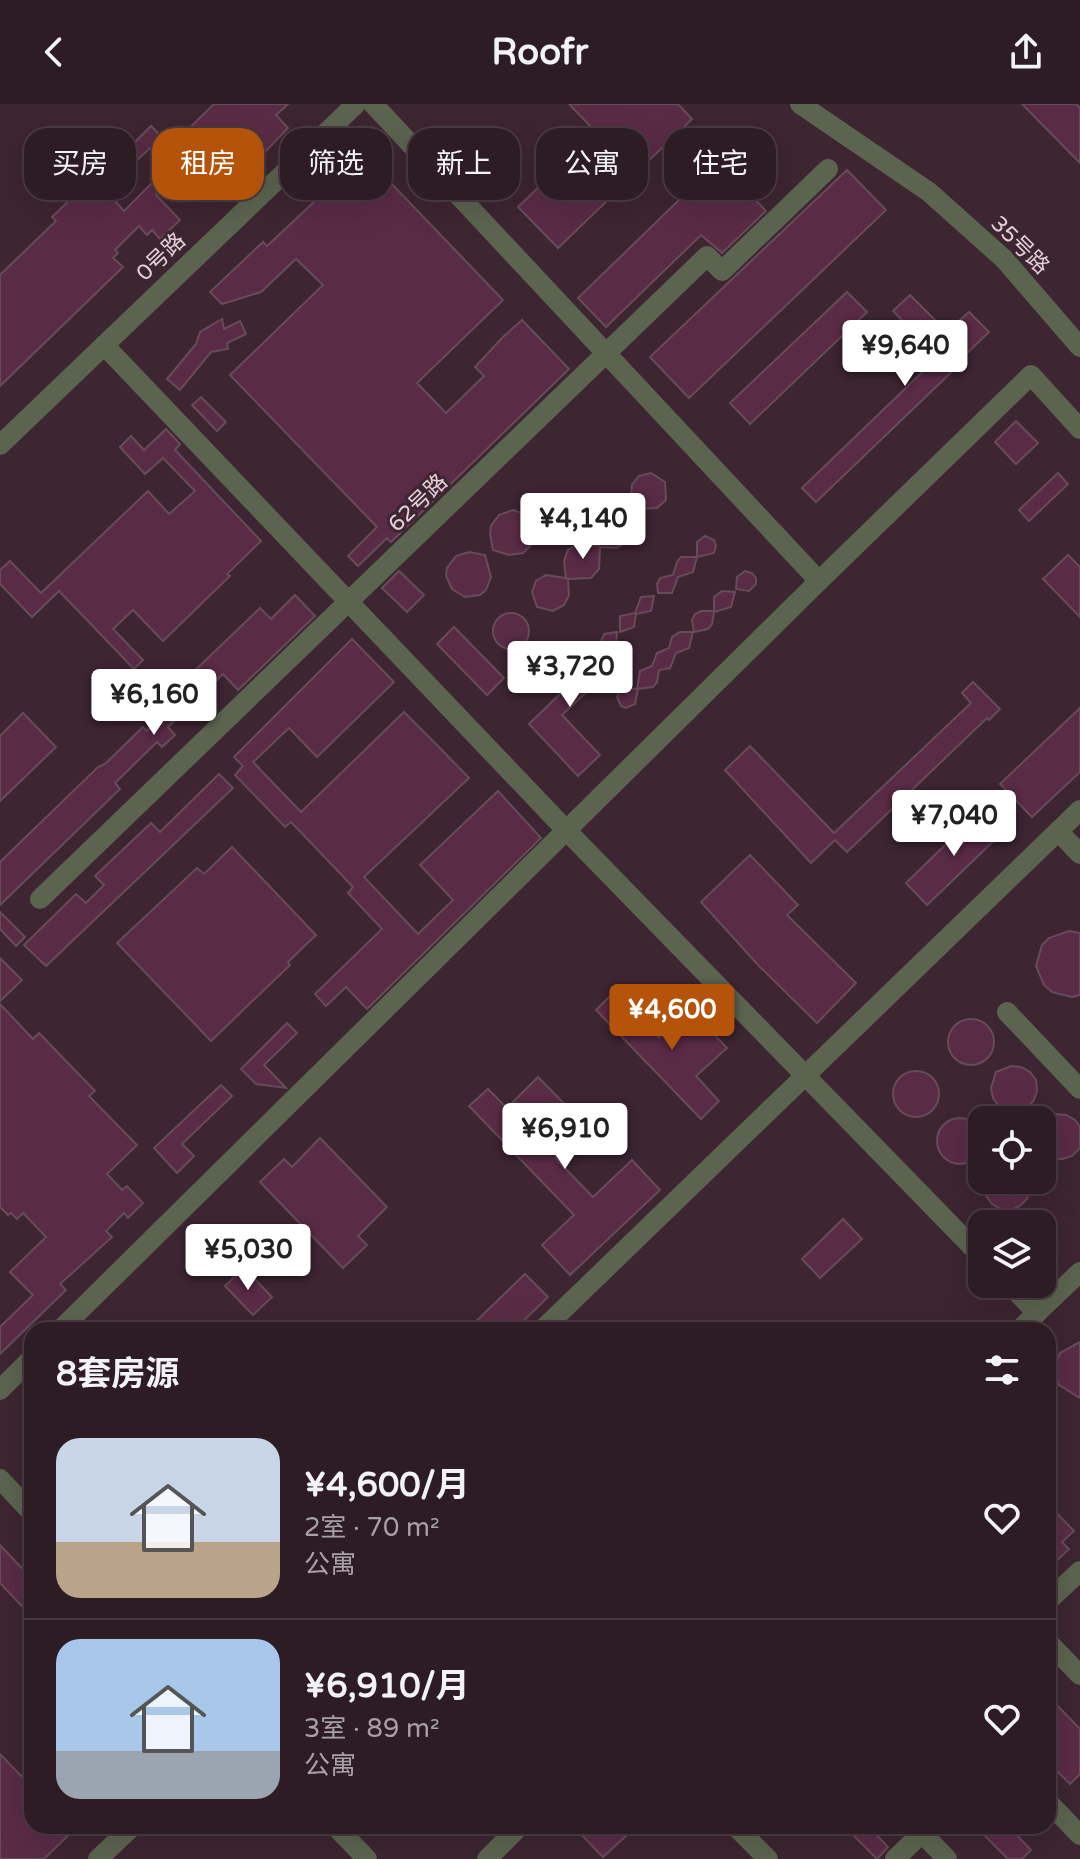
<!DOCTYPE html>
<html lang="zh">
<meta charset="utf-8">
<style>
body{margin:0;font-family:"Varela Round","Noto Sans SC",sans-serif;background:#3a2932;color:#f1f3f6;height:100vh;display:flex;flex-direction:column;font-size:30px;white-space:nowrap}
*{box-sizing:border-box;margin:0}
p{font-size:26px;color:#a7a1a7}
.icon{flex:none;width:44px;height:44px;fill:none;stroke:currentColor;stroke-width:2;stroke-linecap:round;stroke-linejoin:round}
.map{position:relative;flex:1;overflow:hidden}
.side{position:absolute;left:24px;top:1218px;width:1032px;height:512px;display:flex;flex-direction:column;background:#2e1c25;border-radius:24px;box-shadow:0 8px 32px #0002,0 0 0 2px #493a42}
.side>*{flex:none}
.top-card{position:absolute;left:24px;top:24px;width:1032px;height:72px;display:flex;gap:16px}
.tools{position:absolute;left:968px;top:1002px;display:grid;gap:16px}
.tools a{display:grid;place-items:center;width:88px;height:88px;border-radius:16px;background:#2e1c25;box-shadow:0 8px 32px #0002,0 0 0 2px #493a42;font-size:40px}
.price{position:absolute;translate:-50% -68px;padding:0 18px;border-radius:8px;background:#fff;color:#222;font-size:26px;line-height:52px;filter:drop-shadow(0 2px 4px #0008)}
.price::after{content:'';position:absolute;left:50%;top:48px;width:24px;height:18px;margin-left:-12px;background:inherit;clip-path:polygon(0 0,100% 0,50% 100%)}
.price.current{background:#b45309;color:#fff}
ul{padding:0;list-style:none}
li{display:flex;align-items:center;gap:24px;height:200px;padding:0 32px}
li+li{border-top:2px solid #493a42}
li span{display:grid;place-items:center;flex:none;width:224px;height:160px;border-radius:24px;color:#555}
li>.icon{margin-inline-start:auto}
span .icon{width:96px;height:96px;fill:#fffc;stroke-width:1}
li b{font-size:34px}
h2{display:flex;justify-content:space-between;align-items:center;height:96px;padding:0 32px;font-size:34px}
.pill{padding:0 28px;border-radius:24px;background:#2e1c25;box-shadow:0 8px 32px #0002,0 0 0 2px #493a42;font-size:28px;line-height:72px}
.pill.current{background:#b45309;color:#fff}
header{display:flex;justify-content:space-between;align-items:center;height:104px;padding:0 32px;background:#2e1c25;font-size:36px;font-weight:700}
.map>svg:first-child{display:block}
.building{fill:#5a2b45;stroke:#664b58;stroke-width:2}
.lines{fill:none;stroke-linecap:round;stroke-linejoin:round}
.minor{stroke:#5b644f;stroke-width:20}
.labels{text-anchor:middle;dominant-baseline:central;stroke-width:6;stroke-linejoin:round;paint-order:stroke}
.street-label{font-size:22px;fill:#e2d1d9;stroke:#3d2531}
</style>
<header><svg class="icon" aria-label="back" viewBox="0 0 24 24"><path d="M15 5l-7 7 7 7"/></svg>Roofr<svg class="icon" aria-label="share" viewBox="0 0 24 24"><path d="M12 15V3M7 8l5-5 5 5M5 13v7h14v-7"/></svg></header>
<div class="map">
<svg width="1080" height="1755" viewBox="0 0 1080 1755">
<rect width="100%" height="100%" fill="#3d2531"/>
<!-- building -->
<g class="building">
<path d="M214 0H288L276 11 288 24 240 74 229 64 222 71 207 55 179 82 172 75 156 91 180 116 160 135 152 126 147 131 139 122 115 146 118 149 113 154 123 163 0 282V171L56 117 52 113 77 89 74 85 90 69 124 107 153 78 151 75 181 46 174 39Z"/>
<path d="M569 0H678L692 15 558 144 518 103 596 28Z"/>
<path d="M1022 0H1076L1080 4V59Z"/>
<path d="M151 22 162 33 135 58 125 48Z"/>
<path d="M746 31 775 61 747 87 766 107 722 149 701 131 606 223 578 194Z"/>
<path d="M364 51 503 196 417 279 446 309 484 272 475 263 503 233 522 216 569 265 391 438 387 434 358 462 348 452 377 423 230 271 323 181 296 155 261 188 222 200 210 188 263 138 267 142Z"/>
<path d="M847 66 886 106 689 294 650 253Z"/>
<path d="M847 188 867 208 750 320 730 299Z"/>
<path d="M910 191 947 228 969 208 989 228 960 256 962 258 816 398 802 384 938 253 893 207Z"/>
<path d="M222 215 224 225 240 217 246 230 227 239 228 245 211 248 180 286 167 275 196 240 200 228Z"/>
<path d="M201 293 226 318 217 327 192 301Z"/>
<path d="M1016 317 1038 339 1016 360 995 338Z"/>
<path d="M166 325 180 340 175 346 261 437 227 470 230 472 163 537 133 506 113 525 143 556 134 565 59 487 32 513 0 480V466L10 457 41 489 148 387 169 410 195 387 163 354 145 370 120 343 131 332 144 346Z"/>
<path d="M651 369 665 378 666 396 657 404 638 405 631 393 632 381 639 372Z"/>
<path d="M1058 369 1068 380 1029 417 1019 406Z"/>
<path d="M513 406 527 411 535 423V431L534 438 523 449 509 451 493 446 490 430 491 422 499 411Z"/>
<path d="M616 407 628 410 633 428 627 438 616 444 600 443 599 465 591 474 568 475 569 491 564 501 553 507 537 503 532 488 536 477 546 471 566 474 564 457 568 446 578 440 598 442 597 419 604 410Z"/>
<path d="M705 432 714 436 716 442 714 449 697 453 693 468 678 473 672 489H658L657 480 660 474 673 471 677 458 681 453H697V438Z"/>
<path d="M469 448 485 451 491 473 486 486 480 491 465 493 452 485 446 472 447 464 456 452Z"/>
<path d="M1068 451 1080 463V513L1043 475Z"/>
<path d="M399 467 424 491 407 508 382 484Z"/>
<path d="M745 467 752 469 756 474V480L749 487 736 485 737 473Z"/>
<path d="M722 487 735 488 731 503 714 508 712 520 708 525 694 528 692 516 695 510 701 507H714V493Z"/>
<path d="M295 491 315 512 238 586 223 570 168 623 175 631 162 643 157 638 115 679 120 685 0 801V758L98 663 105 660 143 623 147 627 169 605 162 598 260 504 271 515Z"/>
<path d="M654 492 651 507 636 510 634 523 620 528V512L635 509 641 493Z"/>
<circle cx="511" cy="527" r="18"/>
<path d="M454 523 504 574 487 591 437 540Z"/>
<path d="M617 528 616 542 598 548 597 563 581 570 593 582 562 611 600 651 578 672 529 620 564 586 547 569 564 552 574 562 585 547H597L604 530Z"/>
<path d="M680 528H693L689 544 676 549 670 564 659 566 657 578 653 583 638 585 635 600 626 604 621 602 617 593 620 587 626 584 637 585 640 567 652 562 657 549 669 544 672 533Z"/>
<path d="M352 535 394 578 317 653 289 624 253 658 301 708 404 608 437 641 469 674 364 773 418 830 453 796 420 761 498 687 541 734 367 905 346 883 326 902 315 890 382 825 348 789 353 783 314 742 291 718 285 723 235 671 243 662 234 653Z"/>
<path d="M973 578 1000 605 989 616 987 614 847 748 835 736 811 759 725 666 750 642 834 729 971 599 962 589Z"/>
<path d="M1080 604V668L1032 713 1000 680Z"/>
<path d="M23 609 56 643 0 697V632Z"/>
<path d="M219 670 233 684 46 862 24 841 76 790 86 799 104 781 95 772 151 719 160 728Z"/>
<path d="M980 707 1002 729 927 801 906 779Z"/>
<path d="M232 743 316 831 288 858 290 861 211 937 117 839 197 764 204 770Z"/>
<path d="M750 751 798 801 787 811 856 879 817 919 759 862 701 798Z"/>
<path d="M0 808 25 833 16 842 0 825Z"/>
<path d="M1069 827 1080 829V891L1072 893 1052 888 1044 881 1036 862 1042 841 1049 834Z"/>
<path d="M0 854 22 876 0 897Z"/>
<path d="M609 893 626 910 631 905 659 934 689 904 727 944 696 972 719 997 701 1015 596 906Z"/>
<path d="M0 900 33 935 39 929 95 987 89 992 137 1041 107 1070 122 1086 127 1082 143 1099 128 1114 124 1109 106 1127 112 1133 60 1180 66 1186 0 1250V1223L33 1191 10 1168 46 1133 23 1109 17 1115 11 1109 8 1111 0 1103Z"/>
<circle cx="971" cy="938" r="23"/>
<path d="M287 919 297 929 264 961 286 984 256 980 241 965Z"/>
<path d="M1011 962 1021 963 1030 968 1036 976 1037 987 1034 996 1027 1004 1018 1008 1008 1007 999 1002 993 994 991 984 996 968Z"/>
<circle cx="916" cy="990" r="23"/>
<path d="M538 973 587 1023 555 1054 593 1093 632 1056 660 1086 570 1171 542 1141 574 1111 469 1002 488 985 507 1004Z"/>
<path d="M221 981 232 992 182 1040 194 1052 177 1069 154 1044Z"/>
<path d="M1056 1010 1066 1011 1075 1016 1080 1023V1044L1072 1052 1063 1055H1053L1042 1047V1015Z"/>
<circle cx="960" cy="1037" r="23"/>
<path d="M320 1034 387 1103 358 1132 367 1141 343 1164 260 1078 284 1055 292 1063Z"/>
<path d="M986 1076H1029L1030 1085 1027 1095 1020 1102 1011 1106 1001 1105 992 1100 986 1092Z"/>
<path d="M843 1115 862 1135 820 1174 802 1155Z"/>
<path d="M244 1164 272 1193 253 1211 225 1182Z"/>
<path d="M525 1170 548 1193 514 1226H467Z"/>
<path d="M1080 1238V1294L1059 1281 1054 1265 1060 1249Z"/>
<path d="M1048 1400 1074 1427 1062 1438 1069 1445 1048 1465V1445L1057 1436 1048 1427Z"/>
<path d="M0 1441 32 1475V1513L0 1479Z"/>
<path d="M1048 1592 1080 1625V1670L1070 1680 1048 1658Z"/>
<path d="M0 1650 32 1683V1722H78L44 1755H0Z"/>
<path d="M573 1722H637L603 1753Z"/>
<path d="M844 1722H868L888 1743 877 1755Z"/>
<path d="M975 1722H1008L1031 1746 1022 1755H1008Z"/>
</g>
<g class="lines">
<!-- minor -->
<g class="minor">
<path d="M373 0 819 477"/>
<path d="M800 0 929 88 1004 155 1080 243"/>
<path d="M104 241 566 726 982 1153"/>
<path d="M0 341 356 0"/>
<path d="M1058 727 1080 750"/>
<path d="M40 795 707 152 722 167 828 65"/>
<path d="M1007 908 1080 985"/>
<path d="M1009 1180 1037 1209"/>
<path d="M60 1226 819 477 1031 271 1080 325"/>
<path d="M542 1226 1080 706"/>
<path d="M1019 1226 1080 1168"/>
<path d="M0 1286 32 1254"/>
<path d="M0 1375 32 1409"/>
<path d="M1048 1497 1080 1467"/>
<path d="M1048 1538 1080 1571"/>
<path d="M1048 1698 1080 1731"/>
<path d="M335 1722 367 1755"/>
<path d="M735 1722 768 1755"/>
<path d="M915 1722 947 1755"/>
<path d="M98 1755 133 1722"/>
<path d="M487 1755 520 1722"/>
<path d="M895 1755 922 1729"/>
</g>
</g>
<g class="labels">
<!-- street labels -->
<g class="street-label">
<text transform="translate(1020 141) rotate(45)">35号路</text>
<text transform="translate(161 153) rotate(-44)">0号路</text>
<text transform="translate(418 399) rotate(-44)">62号路</text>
</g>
</g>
</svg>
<div class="tools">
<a><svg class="icon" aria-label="locate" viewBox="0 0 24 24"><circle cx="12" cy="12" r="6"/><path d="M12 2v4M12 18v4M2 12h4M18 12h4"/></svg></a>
<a><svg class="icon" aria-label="layers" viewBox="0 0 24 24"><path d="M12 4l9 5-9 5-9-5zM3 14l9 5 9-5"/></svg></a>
</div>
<b class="price" style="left:905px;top:284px">¥9,640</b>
<b class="price" style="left:583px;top:457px">¥4,140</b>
<b class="price" style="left:570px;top:605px">¥3,720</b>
<b class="price" style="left:154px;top:633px">¥6,160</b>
<b class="price" style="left:954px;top:754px">¥7,040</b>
<b class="price current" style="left:672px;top:948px">¥4,600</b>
<b class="price" style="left:565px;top:1067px">¥6,910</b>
<b class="price" style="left:248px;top:1188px">¥5,030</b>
<div class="top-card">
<a class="pill">买房</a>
<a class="pill current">租房</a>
<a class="pill">筛选</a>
<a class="pill">新上</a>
<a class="pill">公寓</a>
<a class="pill">住宅</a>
</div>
<section class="side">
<h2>8套房源<svg class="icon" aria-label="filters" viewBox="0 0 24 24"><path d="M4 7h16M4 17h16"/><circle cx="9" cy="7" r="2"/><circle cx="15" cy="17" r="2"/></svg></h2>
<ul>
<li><span style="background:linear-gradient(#c9d6e8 65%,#b9a48a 0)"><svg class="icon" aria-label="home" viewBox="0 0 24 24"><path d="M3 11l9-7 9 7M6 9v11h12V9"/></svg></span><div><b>¥4,600/月</b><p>2室 · 70 m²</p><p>公寓</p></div><svg class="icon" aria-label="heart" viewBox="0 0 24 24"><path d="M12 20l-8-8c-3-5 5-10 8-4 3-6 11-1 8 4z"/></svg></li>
<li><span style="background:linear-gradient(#a9c7e8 70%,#9aa5b1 0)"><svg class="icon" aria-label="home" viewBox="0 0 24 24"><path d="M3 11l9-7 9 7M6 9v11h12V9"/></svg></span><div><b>¥6,910/月</b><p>3室 · 89 m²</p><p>公寓</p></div><svg class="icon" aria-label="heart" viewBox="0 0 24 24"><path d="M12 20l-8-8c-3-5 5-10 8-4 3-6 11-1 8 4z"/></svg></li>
</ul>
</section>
</div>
